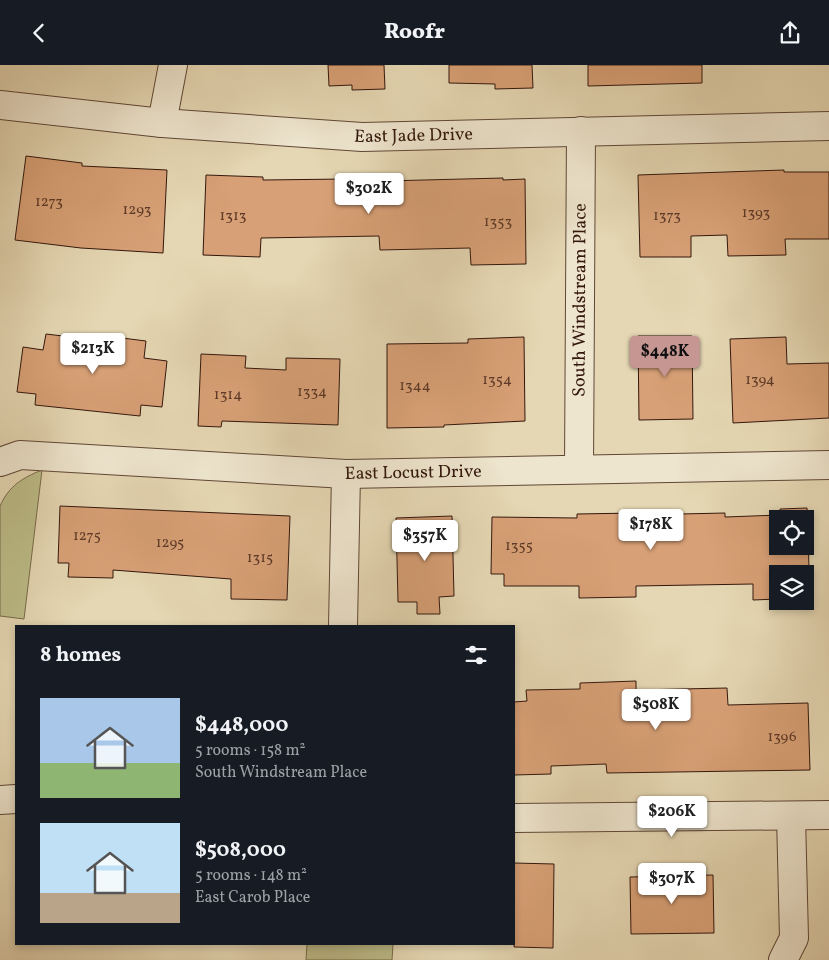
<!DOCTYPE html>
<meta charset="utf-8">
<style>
body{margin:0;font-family:Vollkorn,serif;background:#242831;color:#f1f3f6;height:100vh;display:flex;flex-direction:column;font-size:19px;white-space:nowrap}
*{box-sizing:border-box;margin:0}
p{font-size:16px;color:#9ea1a6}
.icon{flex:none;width:28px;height:28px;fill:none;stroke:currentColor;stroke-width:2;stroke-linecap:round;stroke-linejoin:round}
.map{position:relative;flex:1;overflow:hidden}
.details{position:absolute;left:15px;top:560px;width:500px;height:320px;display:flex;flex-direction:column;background:#171b24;border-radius:0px;box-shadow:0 2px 8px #0003}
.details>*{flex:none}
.controls{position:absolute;left:769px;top:445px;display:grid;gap:10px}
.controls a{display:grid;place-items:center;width:45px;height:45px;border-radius:0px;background:#171b24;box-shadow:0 2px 8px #0003;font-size:25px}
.price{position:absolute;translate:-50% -42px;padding:0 11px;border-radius:5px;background:#fff;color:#222;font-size:16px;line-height:32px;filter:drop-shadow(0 1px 2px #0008)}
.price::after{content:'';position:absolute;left:50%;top:30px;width:15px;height:11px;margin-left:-8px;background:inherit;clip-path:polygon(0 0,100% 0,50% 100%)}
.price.selected{background:#c59692;color:#111}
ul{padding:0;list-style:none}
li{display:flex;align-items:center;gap:15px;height:125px;padding:0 25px}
li span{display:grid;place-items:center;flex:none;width:140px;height:100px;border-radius:0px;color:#555}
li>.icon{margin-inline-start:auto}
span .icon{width:60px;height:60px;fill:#fffc;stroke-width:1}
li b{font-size:21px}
h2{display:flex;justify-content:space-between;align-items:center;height:60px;padding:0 25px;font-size:21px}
header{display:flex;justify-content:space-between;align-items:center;height:65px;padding:0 25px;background:#171b24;font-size:22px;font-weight:800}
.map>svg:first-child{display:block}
.green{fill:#bcbc88;stroke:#786a4a}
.building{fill:#d8a076;stroke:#33170d;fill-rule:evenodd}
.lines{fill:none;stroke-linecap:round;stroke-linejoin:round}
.minor-casing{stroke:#604736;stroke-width:30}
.minor{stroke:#eee5ce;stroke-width:28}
.labels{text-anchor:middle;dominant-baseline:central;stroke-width:4;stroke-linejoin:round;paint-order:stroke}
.number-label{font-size:15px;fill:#5c3927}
.street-label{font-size:18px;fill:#33170d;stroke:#eee5ce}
</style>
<header><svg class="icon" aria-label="back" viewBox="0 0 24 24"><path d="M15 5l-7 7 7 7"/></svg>Roofr<svg class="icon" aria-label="share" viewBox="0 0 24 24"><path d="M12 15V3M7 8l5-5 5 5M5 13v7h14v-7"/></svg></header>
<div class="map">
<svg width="829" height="895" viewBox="0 0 829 895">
<rect width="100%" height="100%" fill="#e5d7b3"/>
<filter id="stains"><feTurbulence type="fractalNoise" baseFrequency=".004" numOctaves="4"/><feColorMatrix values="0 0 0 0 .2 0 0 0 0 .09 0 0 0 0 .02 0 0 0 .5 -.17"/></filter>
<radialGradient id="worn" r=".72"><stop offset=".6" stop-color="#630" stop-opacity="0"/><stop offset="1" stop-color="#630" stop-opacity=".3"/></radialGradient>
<!-- green -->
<g class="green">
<path d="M42 405 24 554 0 551V441C9 421 22 413 42 405Z"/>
<path d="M307 879H393L392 895H306Z"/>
</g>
<!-- building -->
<g class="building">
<path d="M328 0H384L385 24 352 25V20L329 21Z"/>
<path d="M449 0H532L533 23 495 24V19L449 18Z"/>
<path d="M588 0H702V18L588 21Z"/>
<path d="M26 91 82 98V101L167 105 163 188 81 183 15 175Z"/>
<path d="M784 105V107H829V174H785L786 190 728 191 727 170 691 171V192H640L638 110Z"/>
<path d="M206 110 263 112V115L345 114V117L503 113V115L525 114 526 199 471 200 470 183 380 185 379 171 261 173 260 192 203 190Z"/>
<path d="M46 269 113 277 114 272 146 276 144 293 167 296 162 342 141 340 140 351 35 340 36 329 17 327 23 282 43 285Z"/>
<path d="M638 271H692L693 354 639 355Z"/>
<path d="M524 272 525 356 444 360V362L387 363V279L468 278V274Z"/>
<path d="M786 272 787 299 829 298V353L733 358 730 274Z"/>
<path d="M201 289 246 291 245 303 286 305V293L340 294 338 360 222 356 221 362 198 361Z"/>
<path d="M60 441 290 451 287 535 231 534V514L113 505V513L68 512 69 498H58Z"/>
<path d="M807 443 810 533H805V509H778V534L753 535V519L636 521V532L579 533V521H504V509H491L492 452 577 453V449L635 448V450L725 448V452L780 450V444ZM778 454H805V481H778Z"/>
<path d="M452 451 454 531 439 532 440 549H417V537H398L396 453Z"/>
<path d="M636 616V625L727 623 728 640 808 638 810 705 607 708 606 699 551 701V709L514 710V637L527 636 526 625 580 624V618Z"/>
<path d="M514 798 554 799 553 883 514 882Z"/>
<path d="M713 810 714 868 631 869 630 812Z"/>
</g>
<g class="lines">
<defs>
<g id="minor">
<path id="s1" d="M0 40 162 58 362 72 829 61"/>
<path d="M162 58 173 0"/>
<path id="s2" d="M0 397 20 390 346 409 829 400"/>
<path id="s3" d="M579 404 581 66"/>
<path d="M343 561 346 409"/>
<path d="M0 735 16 734"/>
<path d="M514 753 829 750"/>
<path d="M783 895 794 873 791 751"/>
</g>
</defs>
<!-- minor casing -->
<use href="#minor" class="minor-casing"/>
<!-- minor -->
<use href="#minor" class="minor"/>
</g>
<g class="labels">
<!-- number labels -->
<g class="number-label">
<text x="49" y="137">1273</text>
<text x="137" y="145">1293</text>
<text x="756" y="148">1393</text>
<text x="233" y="151">1313</text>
<text x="667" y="151">1373</text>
<text x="498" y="157">1353</text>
<text x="497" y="315">1354</text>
<text x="760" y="315">1394</text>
<text x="415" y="321">1344</text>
<text x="312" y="327">1334</text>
<text x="228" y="330">1314</text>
<text x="87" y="471">1275</text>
<text x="170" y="478">1295</text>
<text x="519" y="481">1355</text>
<text x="260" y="493">1315</text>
<text x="782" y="672">1396</text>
</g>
<!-- street labels -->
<g class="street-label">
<text stroke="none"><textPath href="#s1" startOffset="415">East Jade Drive</textPath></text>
<text stroke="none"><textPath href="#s3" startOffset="169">South Windstream Place</textPath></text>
<text stroke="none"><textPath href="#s2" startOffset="415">East Locust Drive</textPath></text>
</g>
</g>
<rect width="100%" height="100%" filter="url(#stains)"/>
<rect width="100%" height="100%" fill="url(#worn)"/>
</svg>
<div class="controls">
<a><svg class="icon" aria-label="locate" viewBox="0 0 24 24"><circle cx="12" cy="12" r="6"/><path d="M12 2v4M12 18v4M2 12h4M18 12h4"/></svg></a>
<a><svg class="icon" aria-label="layers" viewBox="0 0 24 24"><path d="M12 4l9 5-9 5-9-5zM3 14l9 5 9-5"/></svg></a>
</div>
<b class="price" style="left:369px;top:150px">$302K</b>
<b class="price" style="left:93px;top:310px">$213K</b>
<b class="price selected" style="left:665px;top:313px">$448K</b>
<b class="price" style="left:651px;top:486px">$178K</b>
<b class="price" style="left:425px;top:497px">$357K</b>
<b class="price" style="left:656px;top:666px">$508K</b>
<b class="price" style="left:672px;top:773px">$206K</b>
<b class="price" style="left:672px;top:840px">$307K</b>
<section class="details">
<h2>8 homes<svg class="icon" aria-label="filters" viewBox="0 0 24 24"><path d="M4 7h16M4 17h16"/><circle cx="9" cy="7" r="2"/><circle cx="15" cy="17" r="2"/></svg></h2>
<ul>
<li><span style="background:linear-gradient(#a9c7e8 65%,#8fb573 0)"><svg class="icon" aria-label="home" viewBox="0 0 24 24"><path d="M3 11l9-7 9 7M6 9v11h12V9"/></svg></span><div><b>$448,000</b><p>5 rooms · 158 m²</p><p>South Windstream Place</p></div></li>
<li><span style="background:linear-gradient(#bfe0f5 70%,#b9a48a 0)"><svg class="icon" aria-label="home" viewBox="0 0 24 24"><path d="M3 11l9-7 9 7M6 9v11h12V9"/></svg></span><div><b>$508,000</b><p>5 rooms · 148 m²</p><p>East Carob Place</p></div></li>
</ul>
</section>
</div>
